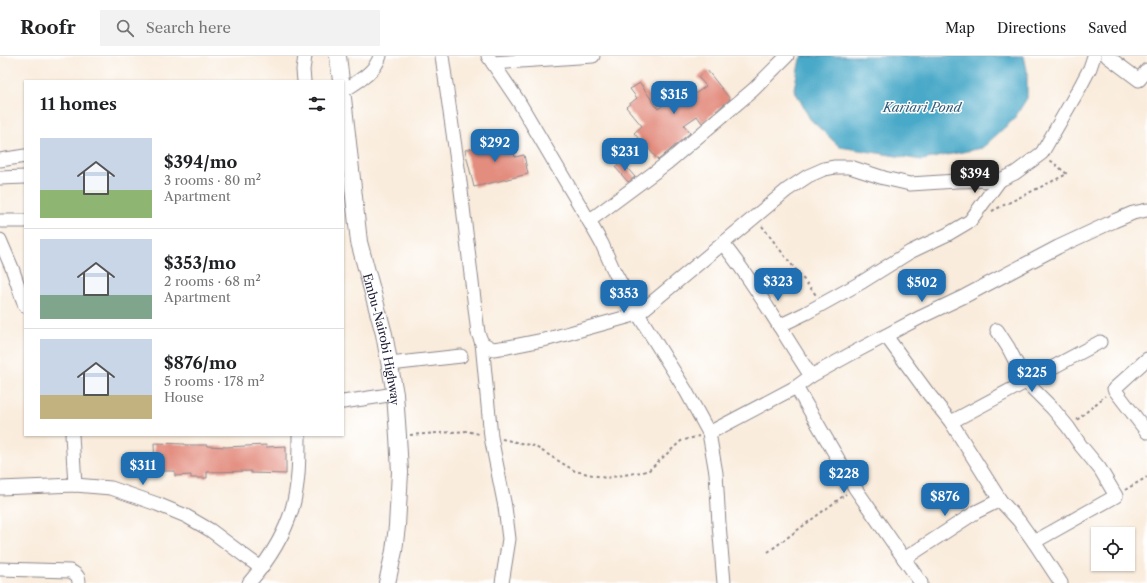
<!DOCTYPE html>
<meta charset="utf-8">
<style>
body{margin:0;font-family:"Libre Caslon Text",serif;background:#f2f2f2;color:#202124;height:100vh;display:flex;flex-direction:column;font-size:15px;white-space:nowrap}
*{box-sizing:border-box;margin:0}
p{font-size:13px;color:#757577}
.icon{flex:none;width:22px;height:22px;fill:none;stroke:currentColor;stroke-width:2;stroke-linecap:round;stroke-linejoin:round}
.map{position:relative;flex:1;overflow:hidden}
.drawer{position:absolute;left:24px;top:24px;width:320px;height:356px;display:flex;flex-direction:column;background:#fff;border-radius:0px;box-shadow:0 1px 3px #0004}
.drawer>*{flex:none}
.fabs{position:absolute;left:1091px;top:471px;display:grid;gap:8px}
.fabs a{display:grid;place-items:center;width:44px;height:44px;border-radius:0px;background:#fff;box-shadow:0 1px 3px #0004;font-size:20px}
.price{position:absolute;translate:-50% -34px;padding:0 9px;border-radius:8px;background:#1f6fb2;color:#fff;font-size:13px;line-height:26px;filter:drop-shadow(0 1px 2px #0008)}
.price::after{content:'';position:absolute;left:50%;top:24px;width:12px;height:9px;margin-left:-6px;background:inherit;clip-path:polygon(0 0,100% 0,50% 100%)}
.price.selected{background:#222;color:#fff}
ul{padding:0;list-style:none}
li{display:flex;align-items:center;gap:12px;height:100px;padding:0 16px}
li+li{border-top:1px solid #e0e0e0}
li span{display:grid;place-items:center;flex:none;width:112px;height:80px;border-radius:0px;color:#555}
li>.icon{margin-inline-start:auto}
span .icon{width:48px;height:48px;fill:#fffc;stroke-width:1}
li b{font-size:17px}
h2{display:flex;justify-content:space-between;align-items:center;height:48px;padding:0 16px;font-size:17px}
header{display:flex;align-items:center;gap:24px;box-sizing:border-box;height:56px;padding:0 20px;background:#fff;border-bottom:1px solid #e0e0e0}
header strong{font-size:19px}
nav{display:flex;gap:22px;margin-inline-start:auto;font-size:14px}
.search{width:280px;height:36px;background:#f2f2f2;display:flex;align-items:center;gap:10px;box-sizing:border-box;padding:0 14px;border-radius:0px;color:#757577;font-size:15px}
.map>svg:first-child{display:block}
.water{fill:#49a9c8;stroke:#366682}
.building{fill:#e38d7f}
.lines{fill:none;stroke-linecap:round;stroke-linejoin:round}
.minor-casing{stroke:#8e878c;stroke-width:15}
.major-casing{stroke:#8e878c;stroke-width:18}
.path{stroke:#8e878c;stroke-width:2;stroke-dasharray:3 3;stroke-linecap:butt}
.minor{stroke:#fff;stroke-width:13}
.major{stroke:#fff;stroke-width:16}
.labels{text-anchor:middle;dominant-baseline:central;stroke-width:3;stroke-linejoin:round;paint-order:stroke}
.street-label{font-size:12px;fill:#22223b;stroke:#fff}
.water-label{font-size:13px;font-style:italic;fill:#345f7a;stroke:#fff}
</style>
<header>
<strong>Roofr</strong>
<div class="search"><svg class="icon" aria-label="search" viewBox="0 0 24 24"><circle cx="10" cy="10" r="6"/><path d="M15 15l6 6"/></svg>Search here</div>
<nav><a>Map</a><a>Directions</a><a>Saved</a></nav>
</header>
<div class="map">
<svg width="1147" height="527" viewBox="0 0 1147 527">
<rect width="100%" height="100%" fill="#fff"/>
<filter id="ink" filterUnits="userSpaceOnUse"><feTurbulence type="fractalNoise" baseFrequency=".025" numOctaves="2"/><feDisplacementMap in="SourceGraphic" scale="8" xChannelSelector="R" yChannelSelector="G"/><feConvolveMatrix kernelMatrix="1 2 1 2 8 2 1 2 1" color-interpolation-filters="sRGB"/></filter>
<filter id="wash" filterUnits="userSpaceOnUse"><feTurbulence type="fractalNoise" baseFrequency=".012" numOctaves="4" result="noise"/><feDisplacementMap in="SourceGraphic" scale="16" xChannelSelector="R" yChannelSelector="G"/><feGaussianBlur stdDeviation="0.9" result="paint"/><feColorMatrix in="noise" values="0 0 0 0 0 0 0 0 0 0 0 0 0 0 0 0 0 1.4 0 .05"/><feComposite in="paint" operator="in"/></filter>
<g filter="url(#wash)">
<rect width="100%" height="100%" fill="#f9ecdc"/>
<!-- water -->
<path class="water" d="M803 0H1024L1027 14V42L1014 63 982 92 922 104 840 91 810 63 794 33 800 3Z"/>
<g id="blocks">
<!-- building -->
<g class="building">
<path d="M707 14 730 43 702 67 697 60 684 69 690 77 658 104 644 87H643L634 77 642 70 626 51 637 42 630 33 640 27 658 53 674 41 680 49 706 30 698 21Z"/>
<path d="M511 83 515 101 524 99 528 118 474 131 465 94Z"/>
<path d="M622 106 635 121 628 126 615 111Z"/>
<path d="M154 387 185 388V389H207V390L226 391 266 389V391L286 390V418L251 417V415L207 416V422H191V419L175 420V415H155Z"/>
</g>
</g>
</g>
<g filter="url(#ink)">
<use href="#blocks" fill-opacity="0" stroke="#8e878c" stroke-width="1"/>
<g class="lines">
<defs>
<g id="minor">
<path d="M442 0 460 126 478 277 482 287 493 293 508 291 548 283 638 258 787 134 808 120 824 113 835 111H850L884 122 910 128 957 125 1000 124 1015 117 1042 97 1080 31 1090 12 1094 0"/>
<path d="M488 0 519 46 589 165 602 188 614 215 638 258 686 335 709 377 716 417 719 468 724 527"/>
<path d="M1107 0 1139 24 1147 14"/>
<path d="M493 7 593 0"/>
<path d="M304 25 303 14 305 0"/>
<path d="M343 35C357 26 375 17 380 0"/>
<path d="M0 104 25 100"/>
<path d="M0 122 25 121"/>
<path d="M0 165H25"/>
<path d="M589 165 667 107 753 34 787 0"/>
<path d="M0 184 12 212 25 250"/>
<path d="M723 188C756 229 782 276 811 320"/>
<path d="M779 270 806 257 862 226 910 196 948 178 970 165 1000 124"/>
<path d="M997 274 1008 291 1026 326 1053 353 1068 371 1081 390 1100 413 1116 440 1034 486"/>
<path d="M886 280 927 336 951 366 1000 444 1019 465 1034 486 1061 527"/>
<path d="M482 287 491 381 505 451 509 483 502 527"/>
<path d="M1147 303 1114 333 1147 376"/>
<path d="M390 308 461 300"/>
<path d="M796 331 855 432 921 527"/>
<path d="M343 346 395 338"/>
<path d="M951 366 1100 286"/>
<path d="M709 377 796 331 811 320 849 299 921 261 965 240 1058 191 1114 165 1133 157 1147 154"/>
<path d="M72 379 75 429"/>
<path d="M0 432 75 429 111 432 157 448 186 460 210 474 261 512"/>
<path d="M904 503 976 456 1000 444"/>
<path d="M0 513 70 515C76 518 79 520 79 527"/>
<path d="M249 527C268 505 284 480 292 453 299 429 299 404 299 379"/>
</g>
<g id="major">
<path d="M338 0 341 25"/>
<path id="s1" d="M343 42 359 186 384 278 395 338 398 380 400 416 397 470 394 495 387 527"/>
</g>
</defs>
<!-- minor casing -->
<use href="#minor" class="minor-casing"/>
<!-- major casing -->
<use href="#major" class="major-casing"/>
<!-- path -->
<g class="path">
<path d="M992 155 1067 118 1050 104"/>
<path d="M762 170 784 199 816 239"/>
<path d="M1077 364 1105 340"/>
<path d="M410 379 467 375 479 378"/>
<path d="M502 383 534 390 575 415 606 422 648 415 681 385 699 380"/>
<path d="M1125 434 1147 421"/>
<path d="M768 496 846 438"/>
</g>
<!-- minor -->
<use href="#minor" class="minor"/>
<!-- major -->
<use href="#major" class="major"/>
</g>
</g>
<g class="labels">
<!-- street labels -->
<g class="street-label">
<text stroke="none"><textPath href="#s1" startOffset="245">Embu-Nairobi Highway</textPath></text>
</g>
<!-- water labels -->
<g class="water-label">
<text x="922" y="51">Kariari Pond</text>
</g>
</g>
</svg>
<div class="fabs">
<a><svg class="icon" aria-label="locate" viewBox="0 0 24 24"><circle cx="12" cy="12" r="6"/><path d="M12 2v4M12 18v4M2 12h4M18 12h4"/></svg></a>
</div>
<b class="price" style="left:674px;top:59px">$315</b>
<b class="price" style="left:495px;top:107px">$292</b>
<b class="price" style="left:625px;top:116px">$231</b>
<b class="price selected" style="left:975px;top:138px">$394</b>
<b class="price" style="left:778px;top:246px">$323</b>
<b class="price" style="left:922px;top:247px">$502</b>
<b class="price" style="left:624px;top:258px">$353</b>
<b class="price" style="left:1032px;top:337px">$225</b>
<b class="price" style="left:143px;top:430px">$311</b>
<b class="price" style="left:844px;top:438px">$228</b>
<b class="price" style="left:945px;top:461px">$876</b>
<section class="drawer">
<h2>11 homes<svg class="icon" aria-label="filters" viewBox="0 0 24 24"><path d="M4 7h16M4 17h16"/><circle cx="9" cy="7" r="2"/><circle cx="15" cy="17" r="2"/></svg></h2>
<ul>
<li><span style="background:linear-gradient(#c9d6e8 65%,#8fb573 0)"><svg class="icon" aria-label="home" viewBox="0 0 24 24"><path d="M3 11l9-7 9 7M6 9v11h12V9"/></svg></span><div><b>$394/mo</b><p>3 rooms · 80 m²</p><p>Apartment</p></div></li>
<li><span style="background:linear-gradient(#c9d6e8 70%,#7fa58c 0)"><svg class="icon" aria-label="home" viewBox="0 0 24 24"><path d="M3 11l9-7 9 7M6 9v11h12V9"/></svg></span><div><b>$353/mo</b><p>2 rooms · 68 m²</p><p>Apartment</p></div></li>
<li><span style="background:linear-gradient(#c9d6e8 70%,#c2b280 0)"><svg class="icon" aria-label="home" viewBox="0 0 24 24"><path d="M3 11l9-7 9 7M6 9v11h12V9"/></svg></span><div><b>$876/mo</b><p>5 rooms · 178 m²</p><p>House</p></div></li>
</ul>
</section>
</div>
